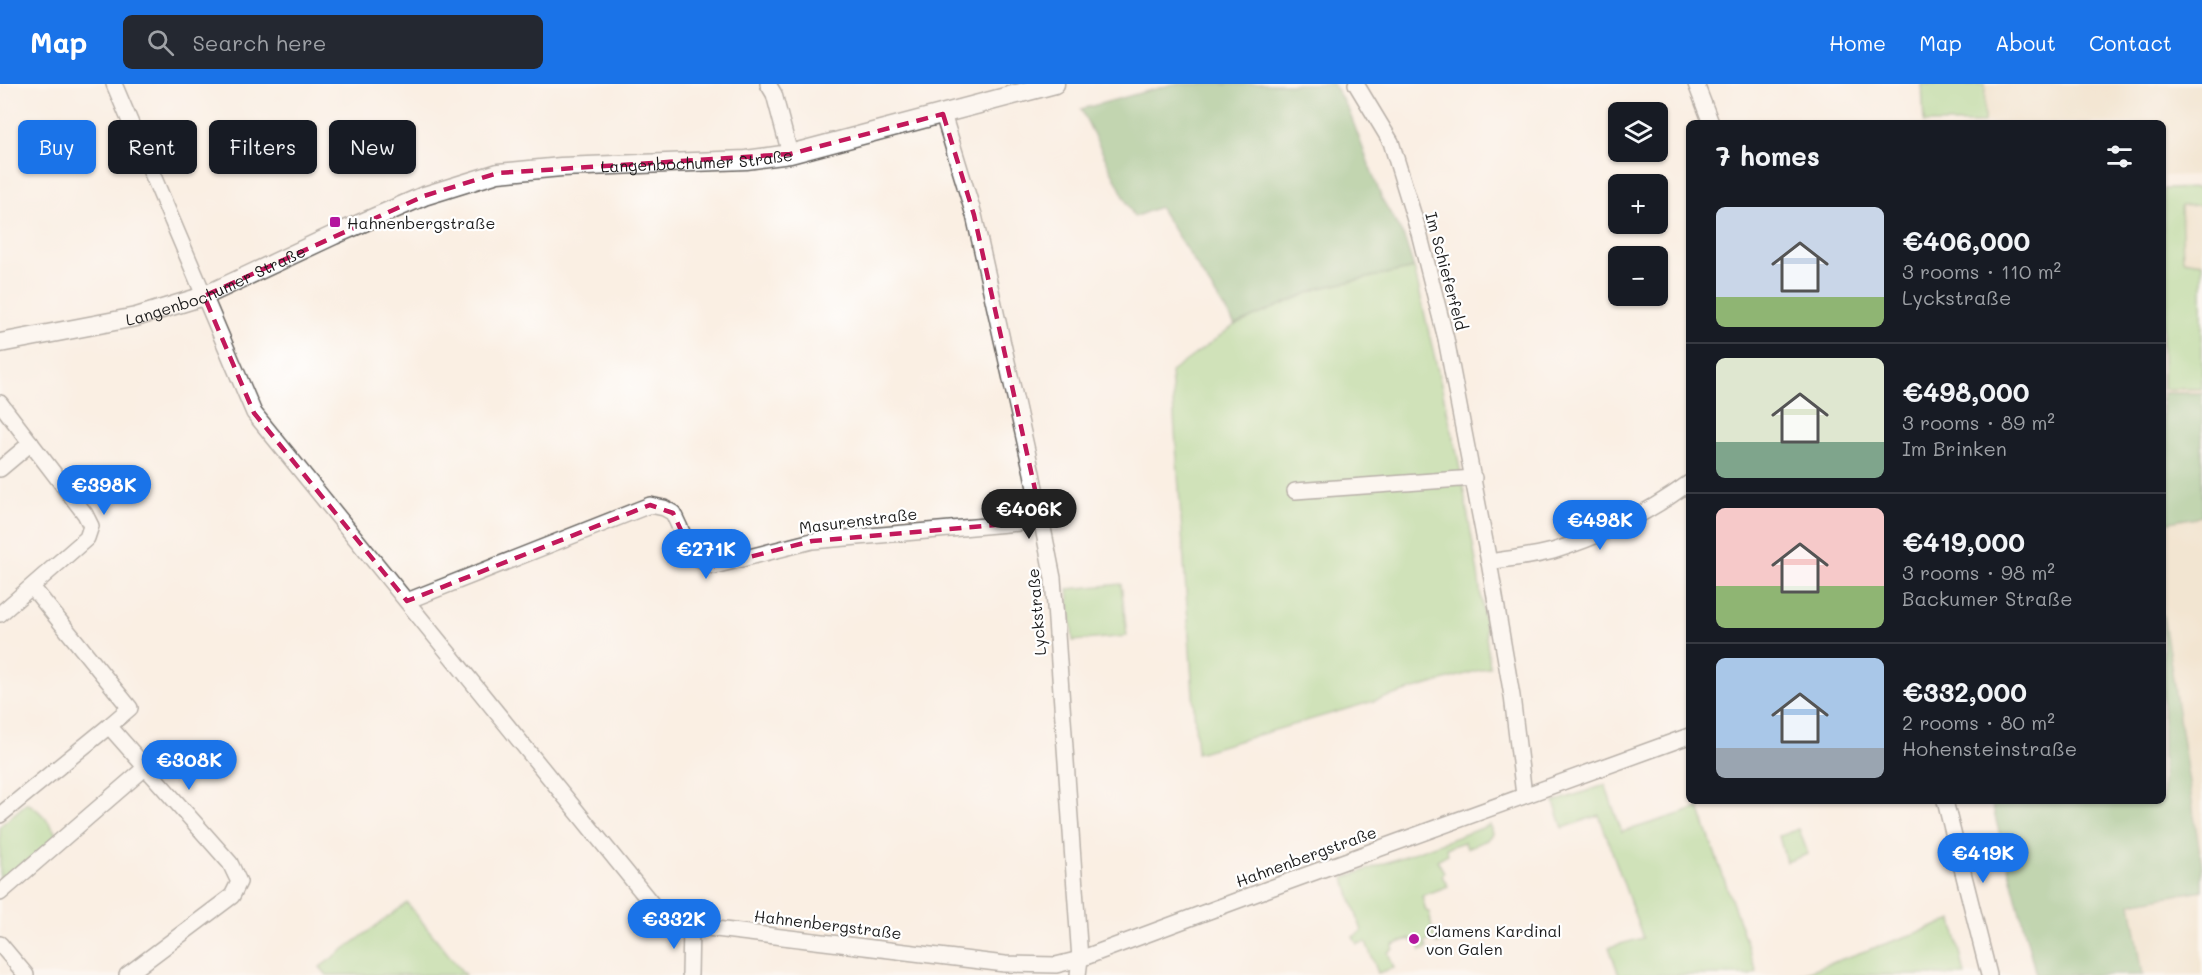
<!DOCTYPE html>
<meta charset="utf-8">
<style>
body{margin:0;font-family:Mali,sans-serif;background:#242831;color:#f1f3f6;height:100vh;display:flex;flex-direction:column;font-size:22px;white-space:nowrap}
*{box-sizing:border-box;margin:0}
p{font-size:20px;color:#9ea1a6}
.icon{flex:none;width:33px;height:33px;fill:none;stroke:currentColor;stroke-width:2;stroke-linecap:round;stroke-linejoin:round}
.map{position:relative;flex:1;overflow:hidden}
.drawer{position:absolute;left:1686px;top:36px;width:480px;height:684px;display:flex;flex-direction:column;background:#171b24;border-radius:9px;box-shadow:0 2px 4px #0004}
.drawer>*{flex:none}
.hud{position:absolute;left:18px;top:36px;width:570px;height:54px;display:flex;gap:12px}
.buttons{position:absolute;left:1608px;top:18px;display:grid;gap:12px}
.buttons a{display:grid;place-items:center;width:60px;height:60px;border-radius:9px;background:#171b24;box-shadow:0 2px 4px #0004;font-size:30px}
.price{position:absolute;translate:-50% -51px;padding:0 14px;border-radius:21px;background:#1a73e8;color:#fff;font-size:20px;line-height:39px;filter:drop-shadow(0 2px 3px #0008)}
.price::after{content:'';position:absolute;left:50%;top:36px;width:18px;height:14px;margin-left:-9px;background:inherit;clip-path:polygon(0 0,100% 0,50% 100%)}
.price.on{background:#222;color:#fff}
ul{padding:0;list-style:none}
li{display:flex;align-items:center;gap:18px;height:150px;padding:0 30px}
li+li{border-top:2px solid #363941}
li span{display:grid;place-items:center;flex:none;width:168px;height:120px;border-radius:9px;color:#555}
li>.icon{margin-inline-start:auto}
span .icon{width:72px;height:72px;fill:#fffc;stroke-width:1}
li b{font-size:26px}
h2{display:flex;justify-content:space-between;align-items:center;height:72px;padding:0 30px;font-size:26px}
.tag{padding:0 21px;border-radius:9px;background:#171b24;box-shadow:0 2px 4px #0004;font-size:21px;line-height:54px}
.tag.on{background:#1a73e8;color:#fff}
header{display:flex;align-items:center;gap:36px;box-sizing:border-box;height:84px;padding:0 30px;background:#1a73e8;color:#fff}
header strong{font-size:28px}
nav{display:flex;gap:33px;margin-inline-start:auto;font-size:21px}
.search{width:420px;height:54px;background:#242831;display:flex;align-items:center;gap:15px;box-sizing:border-box;padding:0 21px;border-radius:9px;color:#9ea1a6;font-size:22px}
.map>svg:first-child{display:block}
.built{fill:#e9d9ba}
.green{fill:#9dd385;stroke:#5c7850;stroke-width:1.5}
.forest{fill:#7eb572;stroke:#4d6847;stroke-width:1.5}
.lines{fill:none;stroke-linecap:round;stroke-linejoin:round}
.minor-casing{stroke:#6a6662;stroke-width:18}
.tertiary-casing{stroke:#6a6662;stroke-width:21}
.minor{stroke:#fff;stroke-width:15}
.tertiary{stroke:#fff;stroke-width:18}
.marked{fill:none;stroke:#c2185b;stroke-width:4.5;stroke-dasharray:12 8;stroke-linejoin:round}
.poi-dot{fill:#b5179e;stroke:#fff;stroke-width:2}
.labels{text-anchor:middle;dominant-baseline:central;stroke-width:4.5;stroke-linejoin:round;paint-order:stroke}
.street-label{font-size:16px;fill:#1c1c1c;stroke:#fff}
.poi-label{font-size:16px;fill:#1c1c1c;stroke:#fff;text-anchor:start}
</style>
<header>
<strong>Map</strong>
<div class="search"><svg class="icon" aria-label="search" viewBox="0 0 24 24"><circle cx="10" cy="10" r="6"/><path d="M15 15l6 6"/></svg>Search here</div>
<nav><a>Home</a><a>Map</a><a>About</a><a>Contact</a></nav>
</header>
<div class="map">
<svg width="2202" height="891" viewBox="0 0 2202 891">
<rect width="100%" height="100%" fill="#fff"/>
<filter id="ink" filterUnits="userSpaceOnUse"><feTurbulence type="fractalNoise" baseFrequency=".0167" numOctaves="2"/><feDisplacementMap in="SourceGraphic" scale="12" xChannelSelector="R" yChannelSelector="G"/><feConvolveMatrix kernelMatrix="1 2 1 2 8 2 1 2 1" color-interpolation-filters="sRGB"/></filter>
<filter id="wash" filterUnits="userSpaceOnUse"><feTurbulence type="fractalNoise" baseFrequency=".008" numOctaves="4" result="noise"/><feDisplacementMap in="SourceGraphic" scale="24" xChannelSelector="R" yChannelSelector="G"/><feGaussianBlur stdDeviation="1.35" result="paint"/><feColorMatrix in="noise" values="0 0 0 0 0 0 0 0 0 0 0 0 0 0 0 0 0 1.4 0 .05"/><feComposite in="paint" operator="in"/></filter>
<g filter="url(#wash)">
<rect width="100%" height="100%" fill="#faefe3"/>
<!-- built -->
<g class="built">
<path d="M1985 0H2202V91L2163 92V39H1984Z"/>
<path d="M2202 121V179L2183 177 2181 122Z"/>
<path d="M2163 305H2202V891H2050L2163 717Z"/>
</g>
<!-- green -->
<g class="green">
<path d="M1922 0H1985L1984 39H1924Z"/>
<path d="M2202 104V121L2181 122 2183 176 2202 179V305H2163V105Z"/>
<path d="M1414 184 1458 374 1478 489 1490 583 1197 669 1171 288 1235 241 1320 204Z"/>
<path d="M1121 500 1127 552 1073 557 1068 505Z"/>
<path d="M1605 701 1622 748 1699 724 1757 888 1750 891H1619L1609 863 1643 854 1599 731 1563 744 1554 718Z"/>
<path d="M27 719C40 726 51 739 57 752L0 801V742Z"/>
<path d="M1490 741 1492 750 1487 756 1467 764 1464 758 1446 764 1448 770 1437 776 1444 788 1442 792 1448 802 1422 812 1426 827 1429 828C1431 836 1431 843 1434 851L1438 853 1442 852 1444 858 1437 860 1434 855 1425 858 1427 864 1421 867 1418 858H1412L1410 855 1393 861V865L1388 868 1394 884 1378 889 1366 858 1357 860 1353 853 1362 847 1344 794Z"/>
<path d="M1799 745 1808 770 1786 778 1779 752Z"/>
<path d="M407 819 465 891H327L320 883Z"/>
<path d="M1953 836 1965 891H1797Z"/>
</g>
<!-- forest -->
<g class="forest">
<path d="M1173 0H1333L1349 27 1382 115 1404 153 1414 184 1320 204 1235 241 1159 123 1134 133 1081 25Z"/>
<path d="M2163 309H2202V432L2163 439Z"/>
<path d="M2163 530 2202 783V806L2131 819 2143 891H2036L1991 717H2163Z"/>
</g>
</g>
<g filter="url(#ink)">
<g class="lines">
<defs>
<g id="minor">
<path d="M114 0 254 329 660 830 691 842 1005 880 1056 881 1080 875 1268 805 1689 652"/>
<path d="M768 0 774 10 790 70"/>
<path d="M1356 0 1391 58 1419 149 1446 255 1489 478 1512 612 1524 711"/>
<path d="M1696 0 1711 39"/>
<path d="M943 30 974 131 1032 389 1053 494 1080 875 1078 891"/>
<path d="M0 319 85 430 91 442 87 454 0 530"/>
<path d="M0 385 31 359"/>
<path d="M1295 407 1474 394"/>
<path d="M1489 478C1510 474 1532 473 1553 467 1602 452 1648 429 1689 399"/>
<path d="M32 503 130 624 109 642 230 779 239 798 232 812 127 891"/>
<path d="M407 517 650 421 664 424 673 429 694 474 714 482 812 457 1042 437"/>
<path d="M1945 717 1989 891"/>
<path d="M0 731 109 642"/>
<path d="M0 809 146 683"/>
<path d="M0 860 26 891"/>
<path d="M690 891 691 842"/>
</g>
<g id="tertiary">
<path id="s1" d="M0 259 136 233 204 212 334 151 424 112 498 89 561 83 746 76 790 70 1055 0"/>
</g>
</defs>
<!-- minor casing -->
<use href="#minor" class="minor-casing"/>
<!-- tertiary casing -->
<use href="#tertiary" class="tertiary-casing"/>
<!-- minor -->
<use href="#minor" class="minor"/>
<!-- tertiary -->
<use href="#tertiary" class="tertiary"/>
</g>
</g>
<!-- marked area -->
<path d="M0 0H2202V891H0ZM943 30 974 131 1042 437 812 457 714 482 694 474 673 429 650 421 407 517 254 329 204 212 424 112 498 89 790 70Z" fill="#faefe3" fill-opacity=".55" fill-rule="evenodd"/>
<path class="marked" d="M943 30 974 131 1042 437 812 457 714 482 694 474 673 429 650 421 407 517 254 329 204 212 424 112 498 89 790 70Z"/>
<!-- markers -->
<g class="poi-dot">
<rect x="329" y="132" width="12" height="12" rx="3"/>
<circle cx="1414" cy="855" r="6"/>
</g>
<g class="labels">
<!-- street labels -->
<g class="street-label">
<text stroke="none"><textPath href="#s1" startOffset="728">Langenbochumer Straße</textPath></text>
<text transform="translate(1447 187) rotate(75)">Im Schieferfeld</text>
<text stroke="none"><textPath href="#s1" startOffset="224">Langenbochumer Straße</textPath></text>
<text transform="translate(858 436) rotate(-7)">Masurenstraße</text>
<text transform="translate(1036 528) rotate(-95)">Lyckstraße</text>
<text transform="translate(1306 772) rotate(-20)">Hahnenbergstraße</text>
<text transform="translate(828 840) rotate(7)">Hahnenbergstraße</text>
</g>
<!-- poi labels -->
<g class="poi-label">
<text x="347" y="138">Hahnenbergstraße</text>
<text x="1426" y="846">Clamens Kardinal<tspan x="1426" dy="18">von Galen</tspan></text>
</g>
</g>
</svg>
<div class="buttons">
<a><svg class="icon" aria-label="layers" viewBox="0 0 24 24"><path d="M12 4l9 5-9 5-9-5zM3 14l9 5 9-5"/></svg></a>
<a>+</a>
<a>−</a>
</div>
<b class="price" style="left:104px;top:432px">€398K</b>
<b class="price on" style="left:1029px;top:456px">€406K</b>
<b class="price" style="left:1600px;top:467px">€498K</b>
<b class="price" style="left:706px;top:496px">€271K</b>
<b class="price" style="left:189px;top:707px">€308K</b>
<b class="price" style="left:1983px;top:800px">€419K</b>
<b class="price" style="left:674px;top:866px">€332K</b>
<div class="hud">
<a class="tag on">Buy</a>
<a class="tag">Rent</a>
<a class="tag">Filters</a>
<a class="tag">New</a>
</div>
<section class="drawer">
<h2>7 homes<svg class="icon" aria-label="filters" viewBox="0 0 24 24"><path d="M4 7h16M4 17h16"/><circle cx="9" cy="7" r="2"/><circle cx="15" cy="17" r="2"/></svg></h2>
<ul>
<li><span style="background:linear-gradient(#c9d6e8 75%,#8fb573 0)"><svg class="icon" aria-label="home" viewBox="0 0 24 24"><path d="M3 11l9-7 9 7M6 9v11h12V9"/></svg></span><div><b>€406,000</b><p>3 rooms · 110 m²</p><p>Lyckstraße</p></div></li>
<li><span style="background:linear-gradient(#dfe7d0 70%,#7fa58c 0)"><svg class="icon" aria-label="home" viewBox="0 0 24 24"><path d="M3 11l9-7 9 7M6 9v11h12V9"/></svg></span><div><b>€498,000</b><p>3 rooms · 89 m²</p><p>Im Brinken</p></div></li>
<li><span style="background:linear-gradient(#f6c9c9 65%,#8fb573 0)"><svg class="icon" aria-label="home" viewBox="0 0 24 24"><path d="M3 11l9-7 9 7M6 9v11h12V9"/></svg></span><div><b>€419,000</b><p>3 rooms · 98 m²</p><p>Backumer Straße</p></div></li>
<li><span style="background:linear-gradient(#a9c7e8 75%,#9aa5b1 0)"><svg class="icon" aria-label="home" viewBox="0 0 24 24"><path d="M3 11l9-7 9 7M6 9v11h12V9"/></svg></span><div><b>€332,000</b><p>2 rooms · 80 m²</p><p>Hohensteinstraße</p></div></li>
</ul>
</section>
</div>
